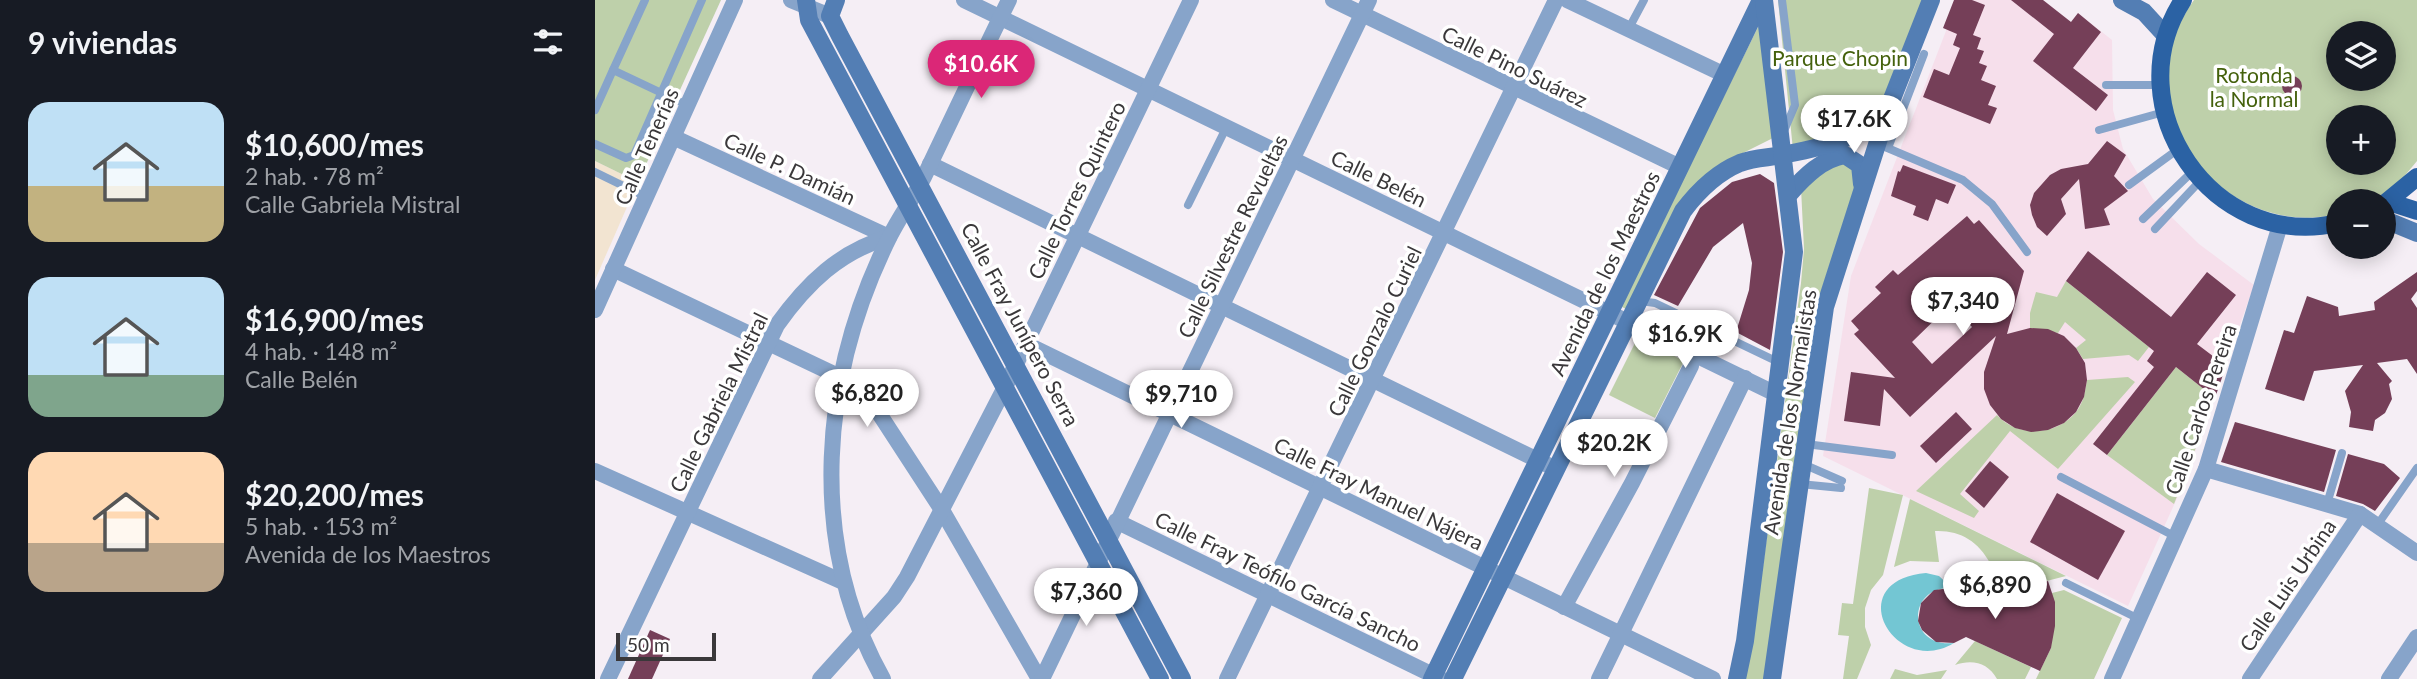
<!DOCTYPE html>
<html lang="es">
<meta charset="utf-8">
<style>
body{margin:0;font-family:Lato,sans-serif;background:#242831;color:#f1f3f6;height:100vh;display:flex;flex-direction:column;font-size:26px;white-space:nowrap}
*{box-sizing:border-box;margin:0}
p{font-size:23px;color:#9ea1a6}
.icon{flex:none;width:38px;height:38px;fill:none;stroke:currentColor;stroke-width:2;stroke-linecap:round;stroke-linejoin:round}
.map{position:relative;flex:1;overflow:hidden}
.sheet{display:flex;flex-direction:column;background:#171b24;width:595px}
.sheet>*{flex:none}
.fabs{position:absolute;left:1731px;top:21px;display:grid;gap:14px}
.fabs a{display:grid;place-items:center;width:70px;height:70px;border-radius:50%;background:#171b24;box-shadow:0 4px 18px #0003;font-size:35px}
.scale{position:absolute;left:21px;bottom:18px;width:100px;box-sizing:border-box;padding-left:7px;border:4px solid #3a383a;border-top:0;font-size:19px;line-height:24px;white-space:nowrap;color:#3a383a;-webkit-text-stroke:5px #fff;paint-order:stroke}
.price{position:absolute;translate:-50% -60px;padding:0 16px;border-radius:24px;background:#fff;color:#222;font-size:23px;line-height:46px;filter:drop-shadow(0 2px 4px #0008)}
.price::after{content:'';position:absolute;left:50%;top:42px;width:21px;height:16px;margin-left:-10px;background:inherit;clip-path:polygon(0 0,100% 0,50% 100%)}
.price.active{background:#db2777;color:#fff}
ul{padding:0;list-style:none}
li{display:flex;align-items:center;gap:21px;height:175px;padding:0 28px}
li span{display:grid;place-items:center;flex:none;width:196px;height:140px;border-radius:21px;color:#555}
li>.icon{margin-inline-start:auto}
span .icon{width:84px;height:84px;fill:#fffc;stroke-width:1}
li b{font-size:30px}
h2{display:flex;justify-content:space-between;align-items:center;height:84px;padding:0 28px;font-size:30px}
main{display:flex;flex:1;min-height:0}
.map>svg:first-child{display:block}
.education{fill:#f6dfeb}
.medical{fill:#f2e4d1}
.green{fill:#bed0aa;fill-rule:evenodd}
.water{fill:#73c6d3}
.building{fill:#753f58;fill-rule:evenodd}
.lines{fill:none;stroke-linecap:round;stroke-linejoin:round}
.lane{stroke:#87a4ca;stroke-width:8}
.street{stroke:#87a4ca;stroke-width:16}
.secondary{stroke:#537eb4;stroke-width:18}
.primary{stroke:#2b62a4;stroke-width:18}
.labels{text-anchor:middle;dominant-baseline:central;stroke-width:7;stroke-linejoin:round;paint-order:stroke}
.park-label{font-size:21px;fill:#44610c;stroke:#fff}
.street-label{font-size:21px;fill:#3a383a;stroke:#fff}
</style>
<main>
<section class="sheet">
<h2>9 viviendas<svg class="icon" aria-label="filters" viewBox="0 0 24 24"><path d="M4 7h16M4 17h16"/><circle cx="9" cy="7" r="2"/><circle cx="15" cy="17" r="2"/></svg></h2>
<ul>
<li><span style="background:linear-gradient(#bfe0f5 60%,#c2b280 0)"><svg class="icon" aria-label="home" viewBox="0 0 24 24"><path d="M3 11l9-7 9 7M6 9v11h12V9"/></svg></span><div><b>$10,600/mes</b><p>2 hab. · 78 m²</p><p>Calle Gabriela Mistral</p></div></li>
<li><span style="background:linear-gradient(#bfe0f5 70%,#7fa58c 0)"><svg class="icon" aria-label="home" viewBox="0 0 24 24"><path d="M3 11l9-7 9 7M6 9v11h12V9"/></svg></span><div><b>$16,900/mes</b><p>4 hab. · 148 m²</p><p>Calle Belén</p></div></li>
<li><span style="background:linear-gradient(#ffd9b3 65%,#b9a48a 0)"><svg class="icon" aria-label="home" viewBox="0 0 24 24"><path d="M3 11l9-7 9 7M6 9v11h12V9"/></svg></span><div><b>$20,200/mes</b><p>5 hab. · 153 m²</p><p>Avenida de los Maestros</p></div></li>
</ul>
</section>
<div class="map">
<svg width="1822" height="679" viewBox="0 0 1822 679">
<rect width="100%" height="100%" fill="#f5eef5"/>
<!-- education -->
<path class="education" d="M1363 0H1448L1476 22 1483 13 1517 40 1518 110 1528 149 1558 199 1604 244 1659 285 1589 483 1533 606 1228 456 1256 276Z"/>
<!-- medical -->
<path class="medical" d="M0 161 43 182 0 280Z"/>
<!-- green -->
<g class="green">
<path d="M0 0H126L43 182 0 161Z"/>
<path d="M1183 0H1328L1286 104 1269 125 1198 150Z"/>
<path d="M1599 0H1822V161L1807 179 1782 199 1743 201V214C1622 242 1524 102 1599 0ZM1743 33H1788V79H1743ZM1743 117H1788V163H1743Z"/>
<path d="M1165 23 1178 138 1142 156 1113 175 1031 309 1025 306Z"/>
<path d="M1245 160 1264 174 1222 304 1171 679H1149L1158 640 1206 283 1209 249 1206 188Z"/>
<path d="M1471 281 1554 347 1543 361 1534 355 1488 359 1481 348 1491 340 1470 322 1463 333 1435 328V313L1441 292 1462 297Z"/>
<path d="M1043 337 1089 361 1060 418 1014 395Z"/>
<path d="M1581 367 1620 398 1579 504 1512 455Z"/>
<path d="M1533 377 1540 382 1463 469 1415 431 1365 494 1384 511 1379 518 1321 491 1402 415C1422 438 1462 436 1481 412 1489 402 1490 391 1492 380Z"/>
<path d="M1274 488 1308 495 1288 575 1276 590 1270 608V627L1276 645 1262 679H1248L1254 636 1243 635 1247 603 1258 604Z"/>
<path d="M1315 499 1471 576 1382 599 1367 576 1395 563C1383 541 1365 530 1340 531L1344 562 1315 561 1299 567Z"/>
<path d="M1469 590 1527 618 1499 679H1441L1456 648 1457 593Z"/>
<path d="M1380 641 1436 667 1430 679H1402C1393 663 1378 659 1360 665Z"/>
<path d="M1300 669 1322 675 1352 670 1346 679H1295Z"/>
</g>
<!-- water -->
<path class="water" d="M1331 573 1344 576 1357 588C1311 586 1312 648 1359 643 1300 679 1244 581 1331 573Z"/>
<!-- building -->
<g class="building">
<path d="M1359 0H1377L1390 5 1378 35 1386 38 1382 49 1389 51 1384 63 1392 66 1386 80 1401 86 1393 105 1402 108 1395 124 1328 97 1339 69 1354 75 1365 48 1358 45 1362 34 1348 28Z"/>
<path d="M1416 0H1448L1476 22 1483 13 1506 32 1478 68 1513 95 1501 111 1438 61 1459 34Z"/>
<circle cx="1697" cy="86" r="10"/>
<path d="M1512 141 1531 155 1519 176 1533 191 1509 209 1515 225 1490 229 1484 179 1466 199 1471 214 1452 236 1442 227 1437 215 1435 205 1439 193 1455 175 1466 169 1493 164Z"/>
<path d="M1308 165 1361 185 1353 204 1341 199 1333 221 1318 215 1321 206 1296 196 1303 171 1305 172Z"/>
<path d="M1165 174 1179 183 1188 252 1175 350 1141 332 1154 290 1157 263 1148 223 1118 247 1083 306 1059 295 1105 208 1137 182Z"/>
<path d="M1372 216 1379 224 1384 220 1429 271 1412 334 1435 328 1453 329 1469 336 1481 348 1490 363 1492 380 1489 397 1481 412 1469 423 1453 430 1436 432 1420 428 1406 419 1395 405 1389 389V372L1401 336 1315 417 1289 389 1285 426 1249 421 1256 372 1300 378 1259 334 1264 330 1256 321 1286 293 1280 287 1298 270 1303 275ZM1356 304 1377 327 1337 364 1317 342Z"/>
<path d="M1493 251 1576 317 1612 272 1641 295 1602 344 1631 366 1620 398 1581 367 1512 455 1498 444 1559 367 1552 361 1559 351 1471 281Z"/>
<path d="M1822 272V291L1816 299 1822 308V374L1812 359 1782 363 1797 381 1794 384 1797 399 1790 413 1780 420 1778 431 1754 427 1756 412 1750 391 1768 365 1719 371 1709 401 1670 389 1689 330 1699 333 1712 296 1743 307 1744 316 1780 310 1779 302Z"/>
<path d="M1361 412 1377 429 1341 463 1325 446Z"/>
<path d="M1640 422 1741 450 1729 492 1626 462Z"/>
<path d="M1753 454 1789 464 1805 478 1780 511 1768 504 1741 496Z"/>
<path d="M1395 461 1414 477 1389 508 1370 491Z"/>
<path d="M1462 493 1530 531 1503 580 1435 542Z"/>
<path d="M1453 581 1460 602V626L1456 648 1445 671 1371 637 1359 643 1341 642 1327 630 1323 621 1326 603 1339 590 1357 588 1377 601Z"/>
<path d="M55 630 75 639 57 679H33Z"/>
</g>
<g class="lines">
<!-- lane -->
<g class="lane">
<path d="M1187 0 1200 105 1189 131"/>
<path d="M1033 30 1049 0"/>
<path d="M18 70 50 0"/>
<path d="M1511 85H1564"/>
<path d="M0 110 18 70 92 105"/>
<path d="M1504 130 1569 112"/>
<path d="M0 144 31 158 39 155 107 0"/>
<path d="M1283 144 1368 180 1397 204 1432 252"/>
<path d="M1293 148 1329 54"/>
<path d="M0 172 51 197"/>
<path d="M1534 185 1582 150"/>
<path d="M593 205 631 128"/>
<path d="M1548 219 1597 172"/>
<path d="M1560 229 1605 181"/>
<path d="M1045 301 1060 303 1185 363"/>
<path d="M1211 444 1297 455"/>
<path d="M1208 464 1247 481"/>
<path d="M1466 477 1581 537"/>
<path d="M1205 484 1246 488"/>
<path d="M1732 504 1747 453"/>
<path d="M1783 524 1822 468"/>
<path d="M1471 583 1544 619"/>
</g>
<!-- street -->
<g class="street">
<path d="M196 0 235 16"/>
<path d="M369 0 1181 394"/>
<path d="M738 0 1085 167"/>
<path d="M972 0 1130 75"/>
<path d="M78 137 294 237"/>
<path d="M335 164 961 469"/>
<path d="M18 269 262 385 274 398 347 510 444 679"/>
<path d="M0 310 140 0"/>
<path d="M431 344 1118 679"/>
<path d="M1611 469 1765 514 1822 553"/>
<path d="M0 471 248 582"/>
<path d="M521 521 846 679"/>
<path d="M969 607 1037 483 1096 366"/>
<path d="M13 679 182 325C212 283 244 252 294 237"/>
<path d="M225 679 299 597 312 577 410 387 596 0"/>
<path d="M288 679C211 541 226 374 295 236 305 216 319 197 329 177 357 118 385 59 414 0"/>
<path d="M447 679 774 0"/>
<path d="M632 679 961 0"/>
<path d="M1004 679 1150 378"/>
<path d="M1517 679 1611 469 1685 225"/>
<path d="M1655 679 1765 514"/>
<path d="M1794 679 1822 637"/>
</g>
<!-- secondary -->
<g class="secondary">
<path d="M211 0 214 20 565 679"/>
<path d="M241 0 235 16 245 36 587 679"/>
<path d="M1527 0 1549 12 1571 36"/>
<path d="M1195 193C1210 176 1227 159 1250 155L1265 165 1267 184"/>
<path d="M1788 219 1822 233"/>
<path d="M837 679 1166 0"/>
<path d="M858 679 1088 211C1103 191 1121 173 1145 163 1161 157 1176 158 1192 154 1230 147 1272 137 1295 104"/>
<path d="M1142 679 1150 641 1199 252 1169 0"/>
<path d="M1177 679 1230 307 1295 104 1336 0"/>
</g>
<!-- primary -->
<g class="primary">
<path d="M1588 0C1519 107 1618 252 1743 223"/>
<path d="M1794 202 1822 211"/>
<path d="M1788 205 1822 177"/>
</g>
</g>
<g class="labels">
<!-- park labels -->
<g class="park-label">
<text x="1245" y="57">Parque Chopin</text>
<text x="1659" y="74">Rotonda<tspan x="1659" dy="24">la Normal</tspan></text>
</g>
<!-- street labels -->
<g class="street-label">
<text transform="translate(920 66) rotate(26)">Calle Pino Suárez</text>
<text transform="translate(51 146) rotate(-66)">Calle Tenerías</text>
<text transform="translate(195 168) rotate(25)">Calle P. Damián</text>
<text transform="translate(784 178) rotate(26)">Calle Belén</text>
<text transform="translate(481 190) rotate(-64)">Calle Torres Quintero</text>
<text transform="translate(637 236) rotate(-64)">Calle Silvestre Revueltas</text>
<text transform="translate(1009 273) rotate(-64)">Avenida de los Maestros</text>
<text transform="translate(426 324) rotate(62)">Calle Fray Junípero Serra</text>
<text transform="translate(779 331) rotate(-64)">Calle Gonzalo Curiel</text>
<text transform="translate(123 402) rotate(-64)">Calle Gabriela Mistral</text>
<text transform="translate(1605 409) rotate(-71)">Calle Carlos Pereira</text>
<text transform="translate(1194 412) rotate(-81)">Avenida de los Normalistas</text>
<text transform="translate(784 493) rotate(26)">Calle Fray Manuel Nájera</text>
<text transform="translate(693 581) rotate(26)">Calle Fray Teófilo García Sancho</text>
<text transform="translate(1692 585) rotate(-56)">Calle Luis Urbina</text>
</g>
</g>
</svg>
<div class="fabs">
<a><svg class="icon" aria-label="layers" viewBox="0 0 24 24"><path d="M12 4l9 5-9 5-9-5zM3 14l9 5 9-5"/></svg></a>
<a>+</a>
<a>−</a>
</div>
<div class="scale">50 m</div>
<b class="price active" style="left:386px;top:100px">$10.6K</b>
<b class="price" style="left:1259px;top:155px">$17.6K</b>
<b class="price" style="left:1368px;top:337px">$7,340</b>
<b class="price" style="left:1090px;top:370px">$16.9K</b>
<b class="price" style="left:272px;top:429px">$6,820</b>
<b class="price" style="left:586px;top:430px">$9,710</b>
<b class="price" style="left:1019px;top:479px">$20.2K</b>
<b class="price" style="left:1400px;top:621px">$6,890</b>
<b class="price" style="left:491px;top:628px">$7,360</b>
</div>
</main>
